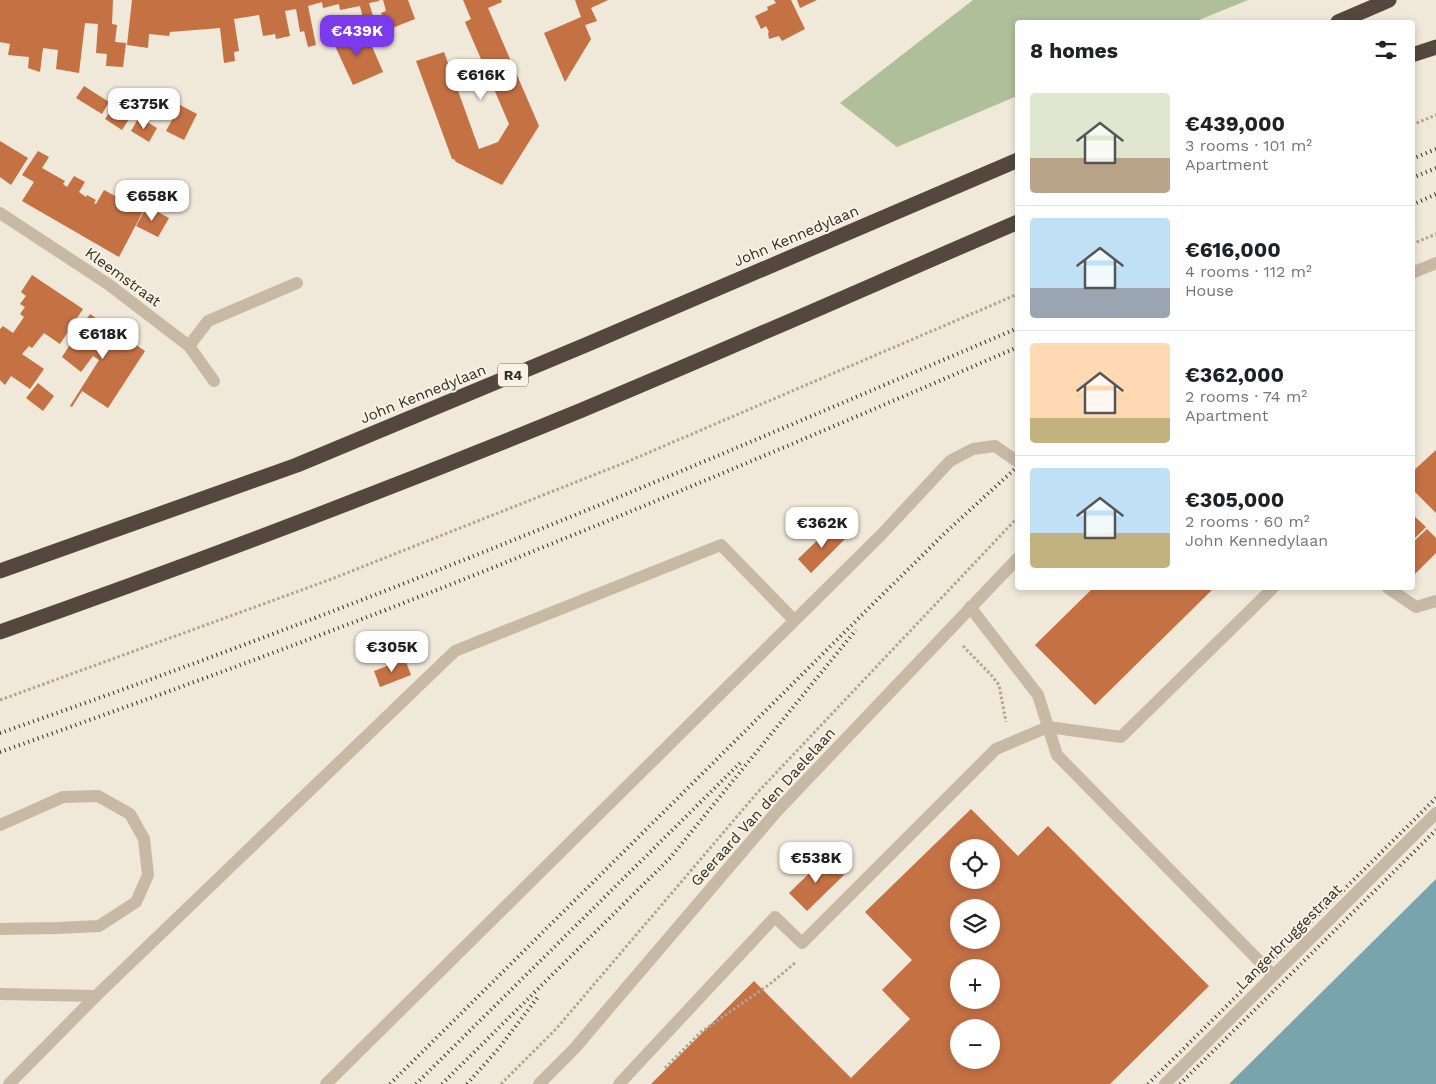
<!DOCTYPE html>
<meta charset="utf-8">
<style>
body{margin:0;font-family:"Work Sans",sans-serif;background:#f2f2f2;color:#202124;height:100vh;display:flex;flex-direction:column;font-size:19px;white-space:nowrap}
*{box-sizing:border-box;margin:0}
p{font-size:16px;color:#757577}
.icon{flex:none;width:28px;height:28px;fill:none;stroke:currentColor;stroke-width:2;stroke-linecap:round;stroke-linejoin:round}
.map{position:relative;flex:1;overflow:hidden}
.details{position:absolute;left:1015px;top:20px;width:400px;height:570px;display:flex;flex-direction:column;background:#fff;border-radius:5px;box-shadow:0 2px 8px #0003}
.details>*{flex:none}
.fabs{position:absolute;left:950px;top:839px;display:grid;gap:10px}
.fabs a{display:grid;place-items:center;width:50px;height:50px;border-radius:50%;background:#fff;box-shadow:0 2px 8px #0003;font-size:25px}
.price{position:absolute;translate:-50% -42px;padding:0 11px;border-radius:10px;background:#fff;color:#222;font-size:16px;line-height:32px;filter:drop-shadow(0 1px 2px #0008)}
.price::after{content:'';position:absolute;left:50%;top:30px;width:15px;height:11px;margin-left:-8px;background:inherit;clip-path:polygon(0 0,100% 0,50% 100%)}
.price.current{background:#7c3aed;color:#fff}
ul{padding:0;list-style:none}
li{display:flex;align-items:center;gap:15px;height:125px;padding:0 15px}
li+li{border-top:1px solid #e0e0e0}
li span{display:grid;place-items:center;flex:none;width:140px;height:100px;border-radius:5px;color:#555}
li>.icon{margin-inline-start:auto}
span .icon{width:60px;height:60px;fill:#fffc;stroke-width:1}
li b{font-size:21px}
h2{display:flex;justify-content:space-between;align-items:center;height:60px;padding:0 15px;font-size:21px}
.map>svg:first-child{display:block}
.green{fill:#aebf99}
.water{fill:#78a5ad}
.building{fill:#c47144;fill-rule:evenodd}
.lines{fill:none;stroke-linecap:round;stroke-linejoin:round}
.path{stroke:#b4a38f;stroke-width:3;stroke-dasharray:2.5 2.5;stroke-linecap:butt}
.lane{stroke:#c8b9a5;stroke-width:12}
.street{stroke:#c8b9a5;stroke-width:12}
.highway{stroke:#55473d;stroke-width:15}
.rail{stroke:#342c26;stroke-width:4;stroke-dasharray:1 4;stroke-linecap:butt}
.labels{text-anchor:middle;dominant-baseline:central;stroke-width:4;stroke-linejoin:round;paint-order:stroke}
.shield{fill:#f8f2e5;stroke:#6f675f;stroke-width:1}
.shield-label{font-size:14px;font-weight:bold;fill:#342c26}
.street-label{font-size:15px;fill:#342c26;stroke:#f8f2e5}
</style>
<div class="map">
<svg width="1436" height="1084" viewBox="0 0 1436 1084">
<rect width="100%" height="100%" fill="#f0e8d9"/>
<!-- green -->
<path class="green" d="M973 0H1248L1194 22H1018L1017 96 897 147 840 103Z"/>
<!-- water -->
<path class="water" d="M1436 879V1084H1229Z"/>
<!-- building -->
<g class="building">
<path d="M0 0H113L112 24 117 25 115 42 126 43 123 67 106 66 107 54 96 53 98 24 85 23 79 73 56 69 58 50 43 48 40 72 28 68 29 57 8 55 10 44 0 42Z"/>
<path d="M132 0H379V1L369 3 373 16 363 19 360 6 340 10 339 4 323 8 322 2 308 6 316 45 308 47 304 31 300 32 296 9 285 11 290 36 276 39 275 34 263 36 259 15 234 19 239 51 234 52 235 61 224 63 220 28 170 32 169 36 149 34 148 48 127 45Z"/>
<path d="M383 0H408L415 19 387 30 381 13 386 11Z"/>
<path d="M463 0H501L502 2 488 8 539 126 502 185 456 162 454 159H452L416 61 444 52 479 149 498 142 509 124 465 22 471 19Z"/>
<path d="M575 0H608L591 8 597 21 585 25 591 39 565 82 544 33 581 17Z"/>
<path d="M774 0H791L805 29 782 41 779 36 769 39 768 33 769 32 766 26 761 29 755 16 768 10 767 7 776 3Z"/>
<path d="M797 0H817L800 8Z"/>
<path d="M346 29 352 43 368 37 383 72 353 85 330 35Z"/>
<path d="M84 86 109 102 102 114 76 98Z"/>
<path d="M144 102 155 109 147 121 136 114Z"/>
<path d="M116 103 133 113 122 130 105 119Z"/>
<path d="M180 105 197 114 184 140 166 131Z"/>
<path d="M139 117 157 128 149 142 131 131Z"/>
<path d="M0 141 28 158 11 185 0 177Z"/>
<path d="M38 151 49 157 42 168 65 181 63 184 67 187 74 176 85 182 79 192 86 197 87 195 96 200 94 203 96 204 104 190 119 198 127 185 150 198 119 257 22 201 34 182 22 175Z"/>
<path d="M147 206 169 218 158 237 136 226Z"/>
<path d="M32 275 83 309 60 344 44 333 32 348 29 346 22 354 44 369 30 389 11 376 5 385 0 380V329L3 326 13 333 24 317 20 314 25 307 20 304 26 296 21 292Z"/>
<path d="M90 314 145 351 108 408 82 391 72 407 70 406 99 360 93 356 81 372 62 357Z"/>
<path d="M38 383 54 396 43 411 26 398Z"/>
<path d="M1436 450V513L1412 489V472Z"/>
<path d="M1412 514 1426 527 1412 541Z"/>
<path d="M833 525 846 538 811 573 798 559Z"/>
<path d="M1427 529 1436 538V553L1415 574 1412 571V543Z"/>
<path d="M1093 588H1214L1095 705 1035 645Z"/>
<path d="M405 659 411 675 380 687 374 671Z"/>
<path d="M971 809 1018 856 1048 826 1209 986 1110 1084H651L754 981 851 1078 910 1019 882 990 912 960 865 912ZM959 848H991V880H959ZM959 908H991V940H959ZM959 968H991V1000H959ZM959 1028H991V1060H959Z"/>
<path d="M826 857 844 875 807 911 789 893Z"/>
</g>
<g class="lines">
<!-- path -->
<g class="path">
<path d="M1412 125 1436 115"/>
<path d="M1412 244 1436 234"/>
<path d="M963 646 992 676 999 685 1006 722"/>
<path d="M0 700 329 580 629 461 1018 294"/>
<path d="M665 1068 701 1032 770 984 796 962"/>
<path d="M501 1084 556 1029 757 793 1018 517"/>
</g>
<!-- lane -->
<g class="lane">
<path d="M189 346 208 321 297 283"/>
<path d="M1388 588 1416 607 1436 601"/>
<path d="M970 607 1038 695 1057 755 1273 975"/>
<path d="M0 994 96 996"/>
<path d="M9 1084 96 996 455 651 721 545 794 620"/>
<path d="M326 1084 881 535 950 461 973 449 995 446 1018 462"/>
<path d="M619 1084 775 917 802 943 996 749 1048 727 1121 737 1273 588"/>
</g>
<!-- street -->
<g class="street">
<path d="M0 213 108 284 189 346 214 381"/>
<path d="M1412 273 1436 263"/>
<path d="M0 825 63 797 98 796 130 814 144 839 148 875 136 902 99 926 57 928 0 929"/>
<path d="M539 1084 574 1049 777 811 1018 558"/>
<path d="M1165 1084 1436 813"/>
</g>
<!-- highway -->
<g class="highway">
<path d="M1338 22 1389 0"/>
<path d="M1412 55 1436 47"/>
<path d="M0 571 297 465 588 344 1018 160"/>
<path d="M0 632C195 563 390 489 582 410 728 349 872 285 1018 222"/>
</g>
<!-- rail -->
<g class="rail">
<path d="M1412 159 1436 149"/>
<path d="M1412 178 1436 168"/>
<path d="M1412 205 1436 194"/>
<path d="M0 733C201 663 400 587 597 506 738 448 877 388 1018 328"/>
<path d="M0 752C183 687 366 620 546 546 704 482 861 415 1018 347"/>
<path d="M390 1084 882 595 946 532 1018 466"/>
<path d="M416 1084 741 762"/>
<path d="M442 1084 670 858 856 630"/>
<path d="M467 1084 499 1048 538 997"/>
<path d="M1148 1084 1436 798"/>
<path d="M1180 1084 1436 830"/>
</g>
</g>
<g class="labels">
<!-- shield labels -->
<rect class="shield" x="498" y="363.5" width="30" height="23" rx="4"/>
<g class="shield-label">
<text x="513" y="375">R4</text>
</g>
<!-- street labels -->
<g class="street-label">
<text transform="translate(796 236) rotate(-23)">John Kennedylaan</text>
<text transform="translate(123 277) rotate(36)">Kleemstraat</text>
<text transform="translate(423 394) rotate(-22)">John Kennedylaan</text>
<text transform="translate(763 807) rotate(-48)">Geeraard Van den Daelelaan</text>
<text transform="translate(1289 937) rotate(-45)">Langerbruggestraat</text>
</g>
</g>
</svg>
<div class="fabs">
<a><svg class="icon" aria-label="locate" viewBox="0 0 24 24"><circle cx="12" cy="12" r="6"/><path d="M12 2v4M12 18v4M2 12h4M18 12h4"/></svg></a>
<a><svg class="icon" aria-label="layers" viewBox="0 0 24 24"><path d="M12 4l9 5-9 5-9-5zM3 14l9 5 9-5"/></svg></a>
<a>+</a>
<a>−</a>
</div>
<b class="price current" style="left:357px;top:57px">€439K</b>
<b class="price" style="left:481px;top:101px">€616K</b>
<b class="price" style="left:144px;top:130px">€375K</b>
<b class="price" style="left:152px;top:222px">€658K</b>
<b class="price" style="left:103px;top:360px">€618K</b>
<b class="price" style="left:822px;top:549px">€362K</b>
<b class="price" style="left:392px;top:673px">€305K</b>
<b class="price" style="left:816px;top:884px">€538K</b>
<section class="details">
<h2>8 homes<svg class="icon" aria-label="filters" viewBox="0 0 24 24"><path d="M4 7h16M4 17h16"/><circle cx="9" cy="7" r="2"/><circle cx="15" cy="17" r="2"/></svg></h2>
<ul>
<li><span style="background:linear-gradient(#dfe7d0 65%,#b9a48a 0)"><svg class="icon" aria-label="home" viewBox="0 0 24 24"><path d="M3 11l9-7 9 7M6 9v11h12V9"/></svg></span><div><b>€439,000</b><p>3 rooms · 101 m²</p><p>Apartment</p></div></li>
<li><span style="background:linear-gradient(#bfe0f5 70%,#9aa5b1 0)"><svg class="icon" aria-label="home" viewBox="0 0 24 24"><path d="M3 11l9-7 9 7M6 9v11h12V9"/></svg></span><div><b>€616,000</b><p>4 rooms · 112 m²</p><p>House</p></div></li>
<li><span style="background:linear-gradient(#ffd9b3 75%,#c2b280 0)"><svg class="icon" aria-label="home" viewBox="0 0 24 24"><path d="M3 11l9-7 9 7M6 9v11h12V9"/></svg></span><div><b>€362,000</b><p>2 rooms · 74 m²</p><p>Apartment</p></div></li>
<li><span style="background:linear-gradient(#bfe0f5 65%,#c2b280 0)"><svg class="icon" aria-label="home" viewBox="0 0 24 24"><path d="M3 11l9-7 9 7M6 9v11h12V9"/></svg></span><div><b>€305,000</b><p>2 rooms · 60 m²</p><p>John Kennedylaan</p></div></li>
</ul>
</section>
</div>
